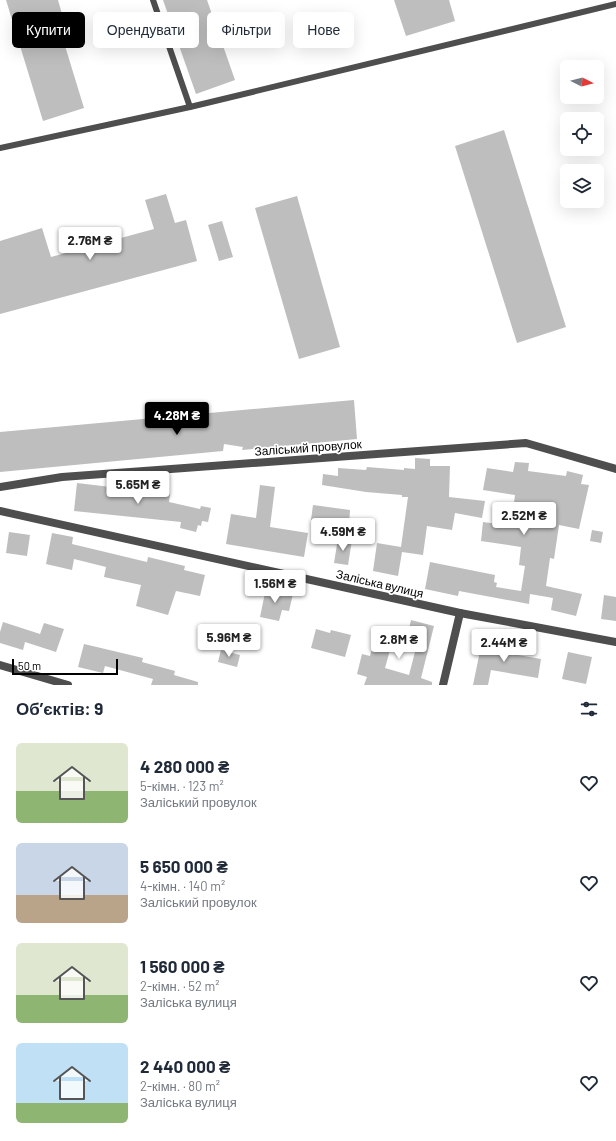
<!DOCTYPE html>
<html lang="uk">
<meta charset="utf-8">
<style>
body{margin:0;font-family:Barlow,sans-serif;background:#f6f6f7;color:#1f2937;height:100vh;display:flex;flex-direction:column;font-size:15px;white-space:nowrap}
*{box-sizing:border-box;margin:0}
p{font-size:13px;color:#747a83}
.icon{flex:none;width:22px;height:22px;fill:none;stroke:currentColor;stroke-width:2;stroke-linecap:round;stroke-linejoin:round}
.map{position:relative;height:685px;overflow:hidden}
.sheet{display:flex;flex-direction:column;background:#fff;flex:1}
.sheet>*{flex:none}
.hud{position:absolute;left:12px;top:12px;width:400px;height:36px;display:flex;gap:8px}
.needle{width:26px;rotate:96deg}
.fabs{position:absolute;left:560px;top:60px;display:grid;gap:8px}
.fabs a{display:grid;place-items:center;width:44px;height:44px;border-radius:6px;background:#fff;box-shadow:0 4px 16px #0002;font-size:20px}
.scale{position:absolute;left:12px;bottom:10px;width:106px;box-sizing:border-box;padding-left:4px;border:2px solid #000;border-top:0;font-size:11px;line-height:14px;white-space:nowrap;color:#000;-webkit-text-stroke:3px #fff;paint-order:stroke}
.price{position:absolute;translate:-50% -34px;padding:0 9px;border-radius:4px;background:#fff;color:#222;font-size:13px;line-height:26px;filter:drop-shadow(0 1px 2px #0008)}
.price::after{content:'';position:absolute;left:50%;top:24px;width:12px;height:9px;margin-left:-6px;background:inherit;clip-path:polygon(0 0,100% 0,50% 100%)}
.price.selected{background:#000;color:#fff}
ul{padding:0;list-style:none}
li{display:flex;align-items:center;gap:12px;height:100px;padding:0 16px}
li span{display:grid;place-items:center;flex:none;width:112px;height:80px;border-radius:6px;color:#555}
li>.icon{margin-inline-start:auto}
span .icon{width:48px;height:48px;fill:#fffc;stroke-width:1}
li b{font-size:17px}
h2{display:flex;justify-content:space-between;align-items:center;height:48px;padding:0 16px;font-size:17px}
.tag{padding:0 14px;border-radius:6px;background:#fff;box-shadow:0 4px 16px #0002;font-size:14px;line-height:36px}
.tag.selected{background:#000;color:#fff}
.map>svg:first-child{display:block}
.building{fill:#bebebe}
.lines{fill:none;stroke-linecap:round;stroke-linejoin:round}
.service{stroke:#4e4e4e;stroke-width:6}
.minor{stroke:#4e4e4e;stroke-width:8}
.labels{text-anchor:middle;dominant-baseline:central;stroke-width:3.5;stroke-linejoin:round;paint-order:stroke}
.street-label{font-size:12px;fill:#000;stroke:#fff}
</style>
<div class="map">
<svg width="616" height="685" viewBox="0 0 616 685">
<rect width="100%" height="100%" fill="#fff"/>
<!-- building -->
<g class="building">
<path d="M6 0H58L64 21 58 23 84 108 43 121Z"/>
<path d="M163 0H207L235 80 196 94Z"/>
<path d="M394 0H449L455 21 406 36Z"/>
<path d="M504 130 566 327 517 343 455 146Z"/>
<path d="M166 194 175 223 186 220 197 261 0 314V241L42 228 51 257 154 229 145 200Z"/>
<path d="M297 196 340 347 299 359 255 208Z"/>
<path d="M222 221 233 257 219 261 208 225Z"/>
<path d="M354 400 357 439 242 450 243 447 224 444 223 451 0 472V432Z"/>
<path d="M415 458 430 459V466H450L449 497 485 501 482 518 455 513 452 530 427 526 423 555 402 552 398 576 373 571 377 543 401 547 408 497H402V495L366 492 322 485 323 474 338 476V468L366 470 367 467 404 470V468L415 469Z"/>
<path d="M515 462 529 463 528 471 566 476 567 471 583 475 581 484 589 485 579 529 559 525 554 559 550 558 546 586 582 594 576 616 551 610 553 598 530 594 529 604 459 591 458 596 425 589 430 562 495 575 494 582 497 583 496 587 521 591 525 566 519 565 521 547 481 541 483 522 511 526 515 495 483 490 487 468 513 472Z"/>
<path d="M77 483 170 494 169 502 200 509 201 506 211 508 208 522 202 521 201 526 198 525 196 532 180 528 181 522 74 511Z"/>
<path d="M260 485 275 487 270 527 308 533 304 557 226 544 231 514 256 518Z"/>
<path d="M313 505 350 510 349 525 311 520Z"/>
<path d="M592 530 603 532 601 543 590 541Z"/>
<path d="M9 532 30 535 27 556 6 553Z"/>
<path d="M52 533 73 537 72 544 147 562 148 557 185 566 184 570 205 575 200 596 176 591 168 615 136 606 141 585 104 577 106 567 74 559 72 570 46 564Z"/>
<path d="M338 538 352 540 348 565 334 563Z"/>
<path d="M266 588 293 594 289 611 282 610 279 621 260 617Z"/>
<path d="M604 595 616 597V621L601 619Z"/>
<path d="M411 620 434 626 421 678 432 682V685H364L367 677 357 674 362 654 370 656 373 645 390 650 385 668 409 675 416 648 405 646Z"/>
<path d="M3 622 40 634 44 623 64 629 56 652 25 642 23 650 0 643V632Z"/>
<path d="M316 629 330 633 331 630 351 635 345 657 311 648Z"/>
<path d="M490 639 508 642 506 653 541 659 538 678 491 670 488 685H473L480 651 487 652Z"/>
<path d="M84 644 143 658 142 662 175 671 174 675 198 682V685H151L153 679 105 666 103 673 78 667Z"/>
<path d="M221 650 240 655 237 667 218 662Z"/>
<path d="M568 652 592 657 586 684 562 679Z"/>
</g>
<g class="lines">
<!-- service -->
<g class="service">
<path d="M153 0 190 107"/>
<path d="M0 148 190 107 616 4"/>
</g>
<!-- minor -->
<g class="minor">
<path d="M0 487 62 477 526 443 616 469"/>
<path d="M0 511 460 613 616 642"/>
<path d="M0 665 68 685"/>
<path d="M443 685 460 613"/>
</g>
</g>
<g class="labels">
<!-- street labels -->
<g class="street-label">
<text transform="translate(308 447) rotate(-4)">Заліський провулок</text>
<text transform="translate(380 583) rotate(13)">Заліська вулиця</text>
</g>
</g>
</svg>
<div class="fabs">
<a><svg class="needle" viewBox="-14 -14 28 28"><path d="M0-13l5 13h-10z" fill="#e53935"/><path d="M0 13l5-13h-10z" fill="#747a83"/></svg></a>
<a><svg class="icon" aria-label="locate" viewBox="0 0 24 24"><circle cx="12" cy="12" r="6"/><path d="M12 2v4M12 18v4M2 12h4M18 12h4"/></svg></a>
<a><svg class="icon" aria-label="layers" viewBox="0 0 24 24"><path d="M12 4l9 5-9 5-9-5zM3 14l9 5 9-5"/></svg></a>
</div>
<div class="scale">50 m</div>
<b class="price" style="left:90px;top:261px">2.76M ₴</b>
<b class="price selected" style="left:177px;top:436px">4.28M ₴</b>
<b class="price" style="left:138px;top:505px">5.65M ₴</b>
<b class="price" style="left:524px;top:536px">2.52M ₴</b>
<b class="price" style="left:343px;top:552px">4.59M ₴</b>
<b class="price" style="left:275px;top:604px">1.56M ₴</b>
<b class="price" style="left:229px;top:658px">5.96M ₴</b>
<b class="price" style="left:399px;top:660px">2.8M ₴</b>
<b class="price" style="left:504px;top:663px">2.44M ₴</b>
<div class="hud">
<a class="tag selected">Купити</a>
<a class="tag">Орендувати</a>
<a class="tag">Фільтри</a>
<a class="tag">Нове</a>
</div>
</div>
<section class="sheet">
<h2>Об’єктів: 9<svg class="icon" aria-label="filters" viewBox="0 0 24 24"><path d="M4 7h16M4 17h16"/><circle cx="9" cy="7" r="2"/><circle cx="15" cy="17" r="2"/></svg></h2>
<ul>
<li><span style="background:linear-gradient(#dfe7d0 60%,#8fb573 0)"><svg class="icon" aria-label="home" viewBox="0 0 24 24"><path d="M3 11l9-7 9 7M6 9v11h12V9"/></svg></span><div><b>4 280 000 ₴</b><p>5-кімн. · 123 m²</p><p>Заліський провулок</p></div><svg class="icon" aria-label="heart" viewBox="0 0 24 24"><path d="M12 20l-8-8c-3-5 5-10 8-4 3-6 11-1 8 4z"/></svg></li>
<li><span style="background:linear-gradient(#c9d6e8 65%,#b9a48a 0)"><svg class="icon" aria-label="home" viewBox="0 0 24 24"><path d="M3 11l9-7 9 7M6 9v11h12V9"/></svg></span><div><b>5 650 000 ₴</b><p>4-кімн. · 140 m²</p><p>Заліський провулок</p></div><svg class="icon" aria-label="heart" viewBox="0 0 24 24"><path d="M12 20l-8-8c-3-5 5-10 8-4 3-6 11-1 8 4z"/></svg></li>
<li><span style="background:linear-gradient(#dfe7d0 65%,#8fb573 0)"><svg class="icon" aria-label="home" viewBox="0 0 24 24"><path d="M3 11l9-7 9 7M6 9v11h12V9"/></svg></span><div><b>1 560 000 ₴</b><p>2-кімн. · 52 m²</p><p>Заліська вулиця</p></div><svg class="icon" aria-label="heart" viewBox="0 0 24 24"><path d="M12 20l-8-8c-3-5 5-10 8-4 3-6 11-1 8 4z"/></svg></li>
<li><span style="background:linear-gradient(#bfe0f5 75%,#8fb573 0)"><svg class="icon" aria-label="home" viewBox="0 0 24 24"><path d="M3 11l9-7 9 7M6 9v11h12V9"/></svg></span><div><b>2 440 000 ₴</b><p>2-кімн. · 80 m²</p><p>Заліська вулиця</p></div><svg class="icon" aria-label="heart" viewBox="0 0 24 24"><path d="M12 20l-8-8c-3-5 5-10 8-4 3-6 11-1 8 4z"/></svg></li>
</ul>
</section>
